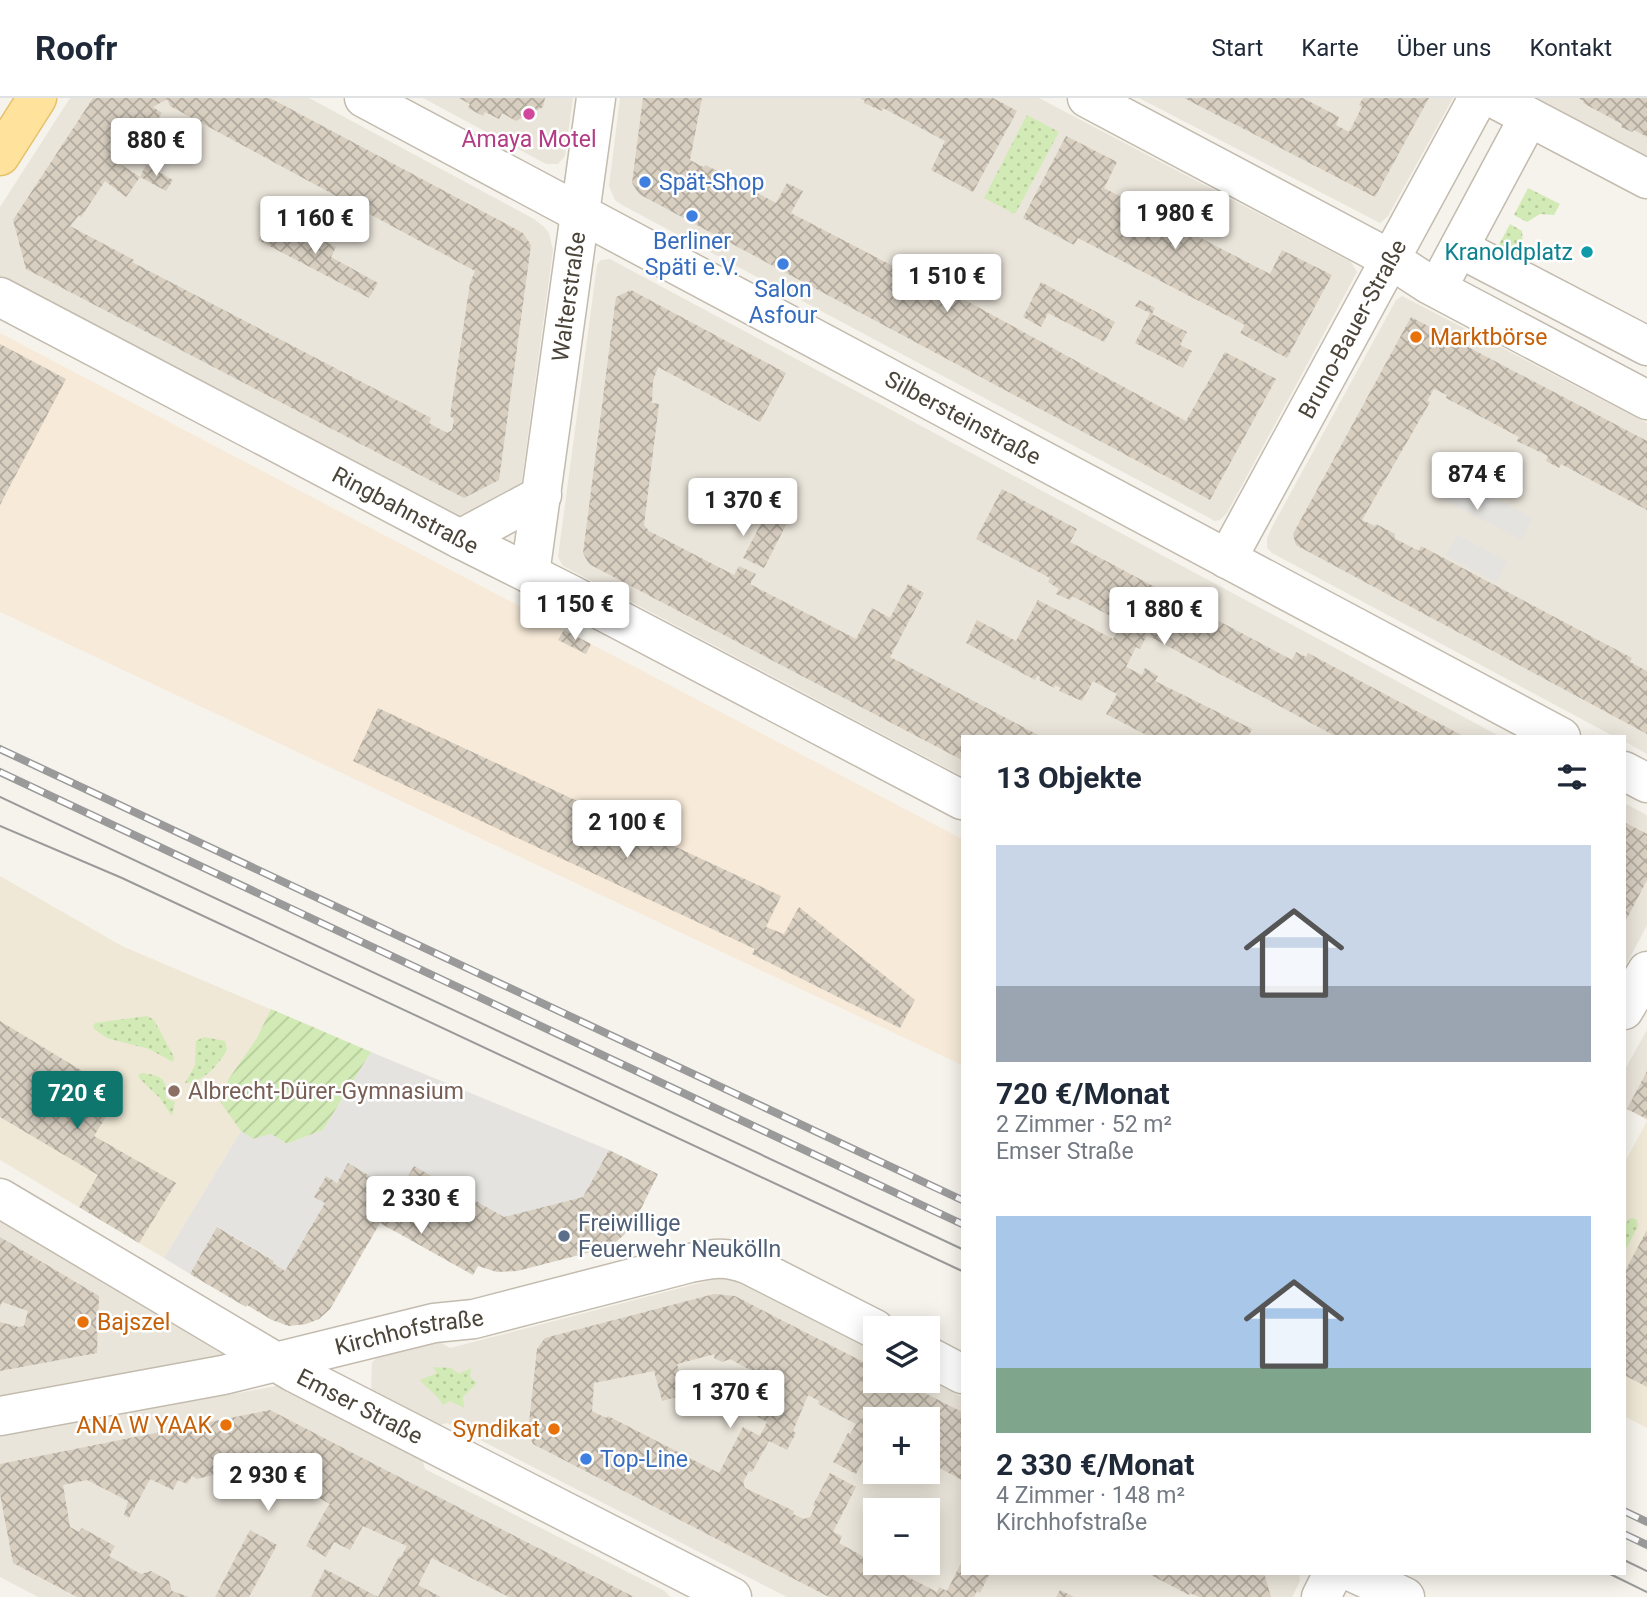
<!DOCTYPE html>
<html lang="de">
<meta charset="utf-8">
<style>
body{margin:0;font-family:Roboto,sans-serif;background:#f6f6f7;color:#1f2937;height:100vh;display:flex;flex-direction:column;font-size:26px;white-space:nowrap}
*{box-sizing:border-box;margin:0}
p{font-size:23px;color:#747a83}
.icon{flex:none;width:38px;height:38px;fill:none;stroke:currentColor;stroke-width:2;stroke-linecap:round;stroke-linejoin:round}
.map{position:relative;flex:1;overflow:hidden}
.side{position:absolute;left:961px;top:637px;width:665px;height:840px;display:flex;flex-direction:column;background:#fff;border-radius:0px;box-shadow:0 4px 18px #0003}
.side>*{flex:none}
.controls{position:absolute;left:863px;top:1218px;display:grid;gap:14px}
.controls a{display:grid;place-items:center;width:77px;height:77px;border-radius:0px;background:#fff;box-shadow:0 4px 18px #0003;font-size:35px}
.price{position:absolute;translate:-50% -60px;padding:0 16px;border-radius:7px;background:#fff;color:#222;font-size:23px;line-height:46px;filter:drop-shadow(0 2px 4px #0008)}
.price::after{content:'';position:absolute;left:50%;top:42px;width:21px;height:16px;margin-left:-10px;background:inherit;clip-path:polygon(0 0,100% 0,50% 100%)}
.price.current{background:#0f766e;color:#fff}
ul{padding:0;list-style:none}
li{display:grid;align-content:center;gap:14px;height:371px;padding:0 35px}
li span{display:grid;place-items:center;height:217px;border-radius:0px;color:#555}
li>.icon{margin-inline-start:auto}
span .icon{width:126px;height:126px;fill:#fffc;stroke-width:1}
li b{font-size:30px}
h2{display:flex;justify-content:space-between;align-items:center;height:84px;padding:0 35px;font-size:30px}
header{display:flex;align-items:center;gap:42px;box-sizing:border-box;height:98px;padding:0 35px;background:#fff;border-bottom:2px solid #e0e1e3}
header strong{font-size:33px}
nav{display:flex;gap:38px;margin-inline-start:auto;font-size:24px}
.map>svg:first-child{display:block}
.residential{fill:#eae5da;fill-rule:evenodd}
.commercial{fill:#f7ead8}
.education{fill:#efe8d6}
.grass{fill:url(#grass-dots)}
.garden{fill:url(#garden-furrows)}
.parking{fill:#e5e3e0}
.building{fill:url(#building-cross-hatch);fill-rule:evenodd}
.lines{fill:none;stroke-linecap:round;stroke-linejoin:round}
.minor-casing{stroke:#c2bbae;stroke-width:41}
.major-casing{stroke:#e6c16a;stroke-width:41}
.minor{stroke:#fff;stroke-width:38}
.major{stroke:#ffe39c;stroke-width:38}
.tram{stroke:#9a9a9a;stroke-width:2}
.rail-casing{stroke:#9a9a9a;stroke-width:8}
.rail{stroke:#fff;stroke-width:5;stroke-dasharray:16;stroke-linecap:butt}
.hotel-dot{fill:#d1479c;stroke:#fff;stroke-width:2.5}
.shop-dot{fill:#3f7fe0;stroke:#fff;stroke-width:2.5}
.culture-dot{fill:#0f9aa8;stroke:#fff;stroke-width:2.5}
.food-dot{fill:#e8710a;stroke:#fff;stroke-width:2.5}
.education-dot{fill:#8d6e63;stroke:#fff;stroke-width:2.5}
.service-dot{fill:#5c6f8a;stroke:#fff;stroke-width:2.5}
.labels{text-anchor:middle;dominant-baseline:central;stroke-width:5;stroke-linejoin:round;paint-order:stroke}
.hotel-label{font-size:23px;fill:#b23c85;stroke:#fff}
.shop-label{font-size:23px;fill:#366cbe;stroke:#fff;text-anchor:start}
.culture-label{font-size:23px;fill:#0d838f;stroke:#fff;text-anchor:end}
.street-label{font-size:23px;fill:#4b4439;stroke:#fff}
.food-label{font-size:23px;fill:#c56008;stroke:#fff;text-anchor:start}
.education-label{font-size:23px;fill:#785e54;stroke:#fff;text-anchor:start}
.service-label{font-size:23px;fill:#4e5e75;stroke:#fff;text-anchor:start}
</style>
<header>
<strong>Roofr</strong>
<nav><a>Start</a><a>Karte</a><a>Über uns</a><a>Kontakt</a></nav>
</header>
<div class="map">
<svg width="1647" height="1499" viewBox="0 0 1647 1499">
<defs>
<pattern id="grass-dots" width="8" height="8" patternUnits="userSpaceOnUse" patternTransform="scale(1.75)"><rect width="8" height="8" fill="#d2eab5"/><path d="M2 2h.1M6 6h.1" fill="none" stroke="#b6ca9c" stroke-width="1.8" stroke-linecap="round"/></pattern>
<pattern id="garden-furrows" width="10" height="10" patternUnits="userSpaceOnUse" patternTransform="scale(1.75)"><rect width="10" height="10" fill="#d2eab5"/><path d="M-1 1l2-2M0 10L10 0M9 11l2-2" fill="none" stroke="#b6ca9c"/></pattern>
<pattern id="building-cross-hatch" width="8" height="8" patternUnits="userSpaceOnUse" patternTransform="scale(1.75)"><rect width="8" height="8" fill="#d8cfc1"/><path d="M0 0l8 8M0 8l8-8" fill="none" stroke="#b1aa9e"/></pattern>
</defs>
<rect width="100%" height="100%" fill="#f6f3ec"/>
<!-- residential -->
<g class="residential">
<path d="M70 0H309L534 121 543 128 549 135 553 152 521 389 457 425 0 188V109Z"/>
<path d="M423 0H573L565 58 558 66H546Z"/>
<path d="M620 0H1039L1351 164 1357 174 1227 415 1220 422 1215 423 622 107 615 102 609 88Z"/>
<path d="M1139 0H1453L1388 118 1380 125Z"/>
<path d="M1532 0H1647V61Z"/>
<path d="M610 161 1501 639H962V678L563 468 558 459 597 167 601 162Z"/>
<path d="M1402 198 1647 325V656L1624 643V639H1615L1272 455 1267 450V440L1272 429 1396 202Z"/>
<path d="M1624 705 1647 717V827L1624 871Z"/>
<path d="M1647 932V1022L1624 1009V973Z"/>
<path d="M0 1122 106 1185 120 1184 225 1248 226 1259 107 1287 93 1280 0 1298Z"/>
<path d="M719 1180 735 1182 875 1254V1283H928V1281L962 1299V1475H1299L1300 1483 1292 1499H787L447 1325 434 1329 371 1294 372 1265 378 1258 438 1243 450 1250ZM875 1321H928V1374H875ZM875 1412H928V1465H875Z"/>
<path d="M282 1287 421 1357 425 1371 665 1493 670 1499H38L0 1479V1339Z"/>
</g>
<!-- commercial -->
<path class="commercial" d="M0 235 962 741V967L0 514Z"/>
<!-- education -->
<g class="education">
<path d="M0 778 122 848 371 954 323 1032 253 1041 241 1033 164 1160 0 1062Z"/>
<path d="M1647 1023V1330L1624 1318V1066Z"/>
</g>
<!-- grass -->
<g class="grass">
<path d="M1027 17 1059 34 1015 116 984 100Z"/>
<path d="M1528 90 1560 106 1554 117 1540 116 1527 124 1514 117Z"/>
<path d="M1510 126 1522 133 1523 147 1532 159 1526 170 1495 154Z"/>
<path d="M147 918 154 922 174 959 173 964 149 951 107 940 93 930 95 925Z"/>
<path d="M204 939 225 943 227 952C218 967 204 984 185 985L195 967 196 943Z"/>
<path d="M142 975C161 978 167 979 166 1000L175 1004 172 1018 160 1000 140 981 138 977Z"/>
<path d="M1633 1120 1637 1122 1638 1128 1624 1155V1129L1629 1121Z"/>
<path d="M433 1269 451 1270 459 1276 471 1270 470 1279 477 1285 463 1299 464 1310 450 1303 443 1307C437 1296 428 1292 420 1282L437 1275Z"/>
</g>
<!-- garden -->
<path class="garden" d="M271 911 371 954 323 1032 287 1046 271 1036 253 1041 241 1033 221 1005 228 982 257 940Z"/>
<!-- parking -->
<g class="parking">
<path d="M1457 381 1533 420 1521 442 1446 403Z"/>
<path d="M1457 437 1507 463 1496 484 1446 458Z"/>
<path d="M371 954 609 1052 583 1099 504 1119 414 1069 398 1095 348 1066 337 1085 325 1079 314 1099 325 1105 285 1173 273 1165V1162L218 1129 190 1176 164 1160 241 1033 253 1041 271 1036 287 1046 323 1032Z"/>
</g>
<!-- building -->
<g class="building">
<path d="M93 0H270L523 135 531 147 499 382 464 400 26 171 13 122ZM167 1 170 8 475 173 470 185 450 318 454 321 452 332 447 335 429 325 431 320 132 164 134 162 70 128 79 117 81 119 105 83 126 99 140 79 117 64 142 26 151 31 162 15 153 9Z"/>
<path d="M459 0H545L543 9 516 23 502 15 499 21 485 14 483 18 468 10 470 6Z"/>
<path d="M643 0H702L690 62 703 69 706 67 776 105 787 85 803 93 791 115 941 193 943 190 1186 323 1225 254 1276 281 1210 402 639 96 632 85Z"/>
<path d="M860 0H993L1017 13 973 94 931 72 945 43 883 10 882 13 864 5 865 3Z"/>
<path d="M1184 0H1303L1339 19 1336 27 1349 34 1362 9 1359 7 1363 0H1429L1375 99Z"/>
<path d="M1578 0H1647V39L1634 32 1632 34 1621 29 1622 26 1583 5 1584 3Z"/>
<path d="M1066 38 1117 64 1104 90 1270 176 1282 152 1332 177 1287 260 1240 235 1245 227 1078 140 1074 147 1023 120Z"/>
<path d="M146 67 173 82 166 93 140 79Z"/>
<path d="M270 119 314 143 316 139 336 149 331 159 378 185 369 200 258 142Z"/>
<path d="M1041 184 1115 224 1104 244 1048 215 1041 229 1023 219Z"/>
<path d="M631 192 786 275 760 324 658 269 653 283 652 305 659 306 644 427 649 433 734 477 739 468 756 476 750 486 856 541 872 510 890 520 908 486 924 495 890 559 1042 639H962V662L589 466 583 455 616 199Z"/>
<path d="M1139 202 1155 210 1152 216 1187 234 1180 247 1192 253 1183 270 1135 245 1150 215 1135 208Z"/>
<path d="M1411 219 1647 343V412L1561 366 1559 370 1546 363 1548 358 1517 343 1519 339 1446 300 1447 297 1434 291 1427 303 1430 304 1362 422 1375 428 1376 426 1395 436 1394 440 1419 453 1421 448 1632 560 1630 564 1647 573V636L1296 447 1293 436Z"/>
<path d="M0 246 66 281 0 407Z"/>
<path d="M1002 391 1077 431 1070 444 1076 447 1292 562 1296 554 1306 559 1308 555 1465 639H1337L1147 537 1140 551 1136 549 1126 569 1142 577 1145 570 1158 578 1155 583 1252 631 1248 639H1150L1106 616 1117 596 1093 583 1082 603 1059 593 1061 590 1055 587 1054 590 1039 582 1040 579 1038 577 1035 582 966 545 977 522 1016 543 1038 502 1113 541 1124 525 1072 498 1070 502 1056 496 1059 491 1048 484 1050 480 976 441Z"/>
<path d="M768 412 788 423 764 470 743 460Z"/>
<path d="M564 532 591 546 586 556 558 542Z"/>
<path d="M378 610 781 798 766 829 784 836 799 809 915 902 900 930 752 856 755 851 353 663Z"/>
<path d="M1624 724 1647 736V782L1624 826Z"/>
<path d="M0 923 120 996 94 1038 176 1085 139 1145 79 1109 98 1077 0 1019Z"/>
<path d="M1647 973V1021L1627 1011Z"/>
<path d="M609 1052 658 1076 634 1125 624 1137 612 1147 599 1152 517 1173 497 1174 478 1168 473 1177 380 1125 330 1211 319 1221 306 1226 289 1228 272 1222 247 1207 246 1209 190 1176 217 1129 274 1163 273 1165 285 1173 325 1105 314 1099 326 1078 337 1085 348 1065 398 1095 414 1068 504 1119 583 1099Z"/>
<path d="M1647 1132V1289L1624 1277V1175Z"/>
<path d="M0 1139 99 1198 97 1255 0 1273V1224L19 1229 24 1228 28 1213 2 1204 0 1209Z"/>
<path d="M714 1196 735 1198 875 1270V1283H901L962 1314V1382L928 1364V1321H875V1340L856 1376 833 1364 848 1335 850 1336 856 1326 818 1306 819 1303 808 1297 793 1333 796 1335 787 1352 769 1343 752 1374 749 1373 743 1384 745 1390 794 1413 793 1416 804 1421 810 1419 815 1409 813 1407 830 1375 856 1389 833 1434 842 1438 839 1445 875 1465 886 1469 888 1465H892L904 1471 902 1476 937 1494 939 1489 947 1493 962 1463V1475H990L980 1495 977 1493 974 1499H829L533 1346 528 1334 537 1251 545 1240ZM715 1256 714 1260 722 1264 730 1261 763 1279 744 1311 767 1324 760 1338 743 1329 719 1375 608 1318 606 1320 592 1313 594 1285 654 1273 662 1303 687 1296 683 1277H680L677 1266Z"/>
<path d="M270 1312 374 1366 634 1499H509L432 1460 418 1487 441 1499H311L325 1471 378 1499 399 1459H401L407 1448 363 1428 350 1452 334 1444 326 1459 306 1448 325 1413 330 1406 312 1396 309 1399 274 1381 273 1377 251 1373 249 1376 214 1382 213 1377 197 1381 192 1378 187 1386 178 1382 173 1392 150 1381 129 1420 124 1417 128 1403 87 1382 63 1387 70 1429 79 1434 82 1430 115 1448 109 1458 141 1476 151 1473 169 1483 172 1493 189 1499H77L13 1465 0 1396V1366Z"/>
<path d="M250 1432 277 1447 249 1499H215Z"/>
<path d="M1147 1475H1264L1271 1499H1199L1190 1495 1189 1497Z"/>
<path d="M1060 1492 1074 1499H1056Z"/>
</g>
<g class="lines">
<defs>
<g id="minor">
<path id="s1" d="M364 0 1561 639"/>
<path d="M1087 0 1390 161 1430 187 1647 302"/>
<path d="M1493 0 1647 81"/>
<path d="M1459 150 1647 248"/>
<path d="M1447 172 1529 19"/>
<path id="s2" d="M0 199 460 441 568 495 962 702"/>
<path d="M460 441 542 397"/>
<path id="s3" d="M1227 461 1478 0"/>
<path id="s4" d="M530 476 596 0"/>
<path d="M1624 673 1647 685"/>
<path d="M1624 912 1647 873"/>
<path id="s5" d="M0 1100 293 1274 732 1499"/>
<path d="M928 1258 962 1276"/>
<path id="s6" d="M0 1318 223 1277 434 1225 474 1221 690 1165C714 1160 726 1158 749 1167L875 1231"/>
<path d="M1354 1475 1405 1499"/>
<path d="M1321 1499 1333 1475"/>
</g>
<path id="major" d="M0 58 37 0"/>
</defs>
<!-- minor casing -->
<use href="#minor" class="minor-casing"/>
<!-- major casing -->
<use href="#major" class="major-casing"/>
<!-- minor -->
<use href="#minor" class="minor"/>
<!-- major -->
<use href="#major" class="major"/>
<!-- tram -->
<g class="tram">
<path d="M0 699 962 1151"/>
<path d="M0 728 122 780 962 1173"/>
<path d="M1624 1462 1647 1473"/>
<path d="M1608 1475 1647 1494"/>
</g>
<defs>
<g id="rail">
<path d="M0 651 962 1102"/>
<path d="M0 674 962 1126"/>
<path d="M1624 1413 1647 1424"/>
<path d="M1624 1436 1647 1447"/>
</g>
</defs>
<!-- rail casing -->
<use href="#rail" class="rail-casing"/>
<!-- rail -->
<use href="#rail" class="rail"/>
</g>
<!-- markers -->
<circle class="hotel-dot" cx="529" cy="16" r="7"/>
<g class="shop-dot">
<circle cx="645" cy="84" r="7"/>
<circle cx="692" cy="118" r="7"/>
<circle cx="783" cy="166" r="7"/>
<circle cx="586" cy="1361" r="7"/>
</g>
<circle class="culture-dot" cx="1587" cy="154" r="7"/>
<g class="food-dot">
<circle cx="1416" cy="239" r="7"/>
<circle cx="83" cy="1224" r="7"/>
<circle cx="226" cy="1327" r="7"/>
<circle cx="554" cy="1331" r="7"/>
</g>
<circle class="education-dot" cx="174" cy="993" r="7"/>
<circle class="service-dot" cx="564" cy="1138" r="7"/>
<g class="labels">
<!-- hotel labels -->
<g class="hotel-label">
<text x="529" y="41">Amaya Motel</text>
</g>
<!-- shop labels -->
<g class="shop-label">
<text x="659" y="84">Spät-Shop</text>
<text x="692" y="143" text-anchor="middle">Berliner<tspan x="692" dy="26">Späti e.V.</tspan></text>
<text x="783" y="191" text-anchor="middle">Salon<tspan x="783" dy="26">Asfour</tspan></text>
<text x="600" y="1361">Top-Line</text>
</g>
<!-- culture labels -->
<g class="culture-label">
<text x="1573" y="154">Kranoldplatz</text>
</g>
<!-- street labels -->
<g class="street-label">
<text stroke="none"><textPath href="#s4" startOffset="280">Walterstraße</textPath></text>
<text stroke="none"><textPath href="#s3" startOffset="262">Bruno-Bauer-Straße</textPath></text>
<text stroke="none"><textPath href="#s1" startOffset="679">Silbersteinstraße</textPath></text>
<text stroke="none"><textPath href="#s2" startOffset="458">Ringbahnstraße</textPath></text>
<text stroke="none"><textPath href="#s6" startOffset="418">Kirchhofstraße</textPath></text>
<text stroke="none"><textPath href="#s5" startOffset="416">Emser Straße</textPath></text>
</g>
<!-- food labels -->
<g class="food-label">
<text x="1430" y="239">Marktbörse</text>
<text x="97" y="1224">Bajszel</text>
<text x="212" y="1327" text-anchor="end">ANA W YAAK</text>
<text x="540" y="1331" text-anchor="end">Syndikat</text>
</g>
<!-- education labels -->
<g class="education-label">
<text x="188" y="993">Albrecht-Dürer-Gymnasium</text>
</g>
<!-- service labels -->
<g class="service-label">
<text x="578" y="1125">Freiwillige<tspan x="578" dy="26">Feuerwehr Neukölln</tspan></text>
</g>
</g>
</svg>
<div class="controls">
<a><svg class="icon" aria-label="layers" viewBox="0 0 24 24"><path d="M12 4l9 5-9 5-9-5zM3 14l9 5 9-5"/></svg></a>
<a>+</a>
<a>−</a>
</div>
<b class="price" style="left:156px;top:80px">880 €</b>
<b class="price" style="left:1175px;top:153px">1 980 €</b>
<b class="price" style="left:315px;top:158px">1 160 €</b>
<b class="price" style="left:947px;top:216px">1 510 €</b>
<b class="price" style="left:1477px;top:414px">874 €</b>
<b class="price" style="left:743px;top:440px">1 370 €</b>
<b class="price" style="left:575px;top:544px">1 150 €</b>
<b class="price" style="left:1164px;top:549px">1 880 €</b>
<b class="price" style="left:627px;top:762px">2 100 €</b>
<b class="price current" style="left:77px;top:1033px">720 €</b>
<b class="price" style="left:421px;top:1138px">2 330 €</b>
<b class="price" style="left:730px;top:1332px">1 370 €</b>
<b class="price" style="left:268px;top:1415px">2 930 €</b>
<section class="side">
<h2>13 Objekte<svg class="icon" aria-label="filters" viewBox="0 0 24 24"><path d="M4 7h16M4 17h16"/><circle cx="9" cy="7" r="2"/><circle cx="15" cy="17" r="2"/></svg></h2>
<ul>
<li><span style="background:linear-gradient(#c9d6e8 65%,#9aa5b1 0)"><svg class="icon" aria-label="home" viewBox="0 0 24 24"><path d="M3 11l9-7 9 7M6 9v11h12V9"/></svg></span><div><b>720 €/Monat</b><p>2 Zimmer · 52 m²</p><p>Emser Straße</p></div></li>
<li><span style="background:linear-gradient(#a9c7e8 70%,#7fa58c 0)"><svg class="icon" aria-label="home" viewBox="0 0 24 24"><path d="M3 11l9-7 9 7M6 9v11h12V9"/></svg></span><div><b>2 330 €/Monat</b><p>4 Zimmer · 148 m²</p><p>Kirchhofstraße</p></div></li>
</ul>
</section>
</div>
